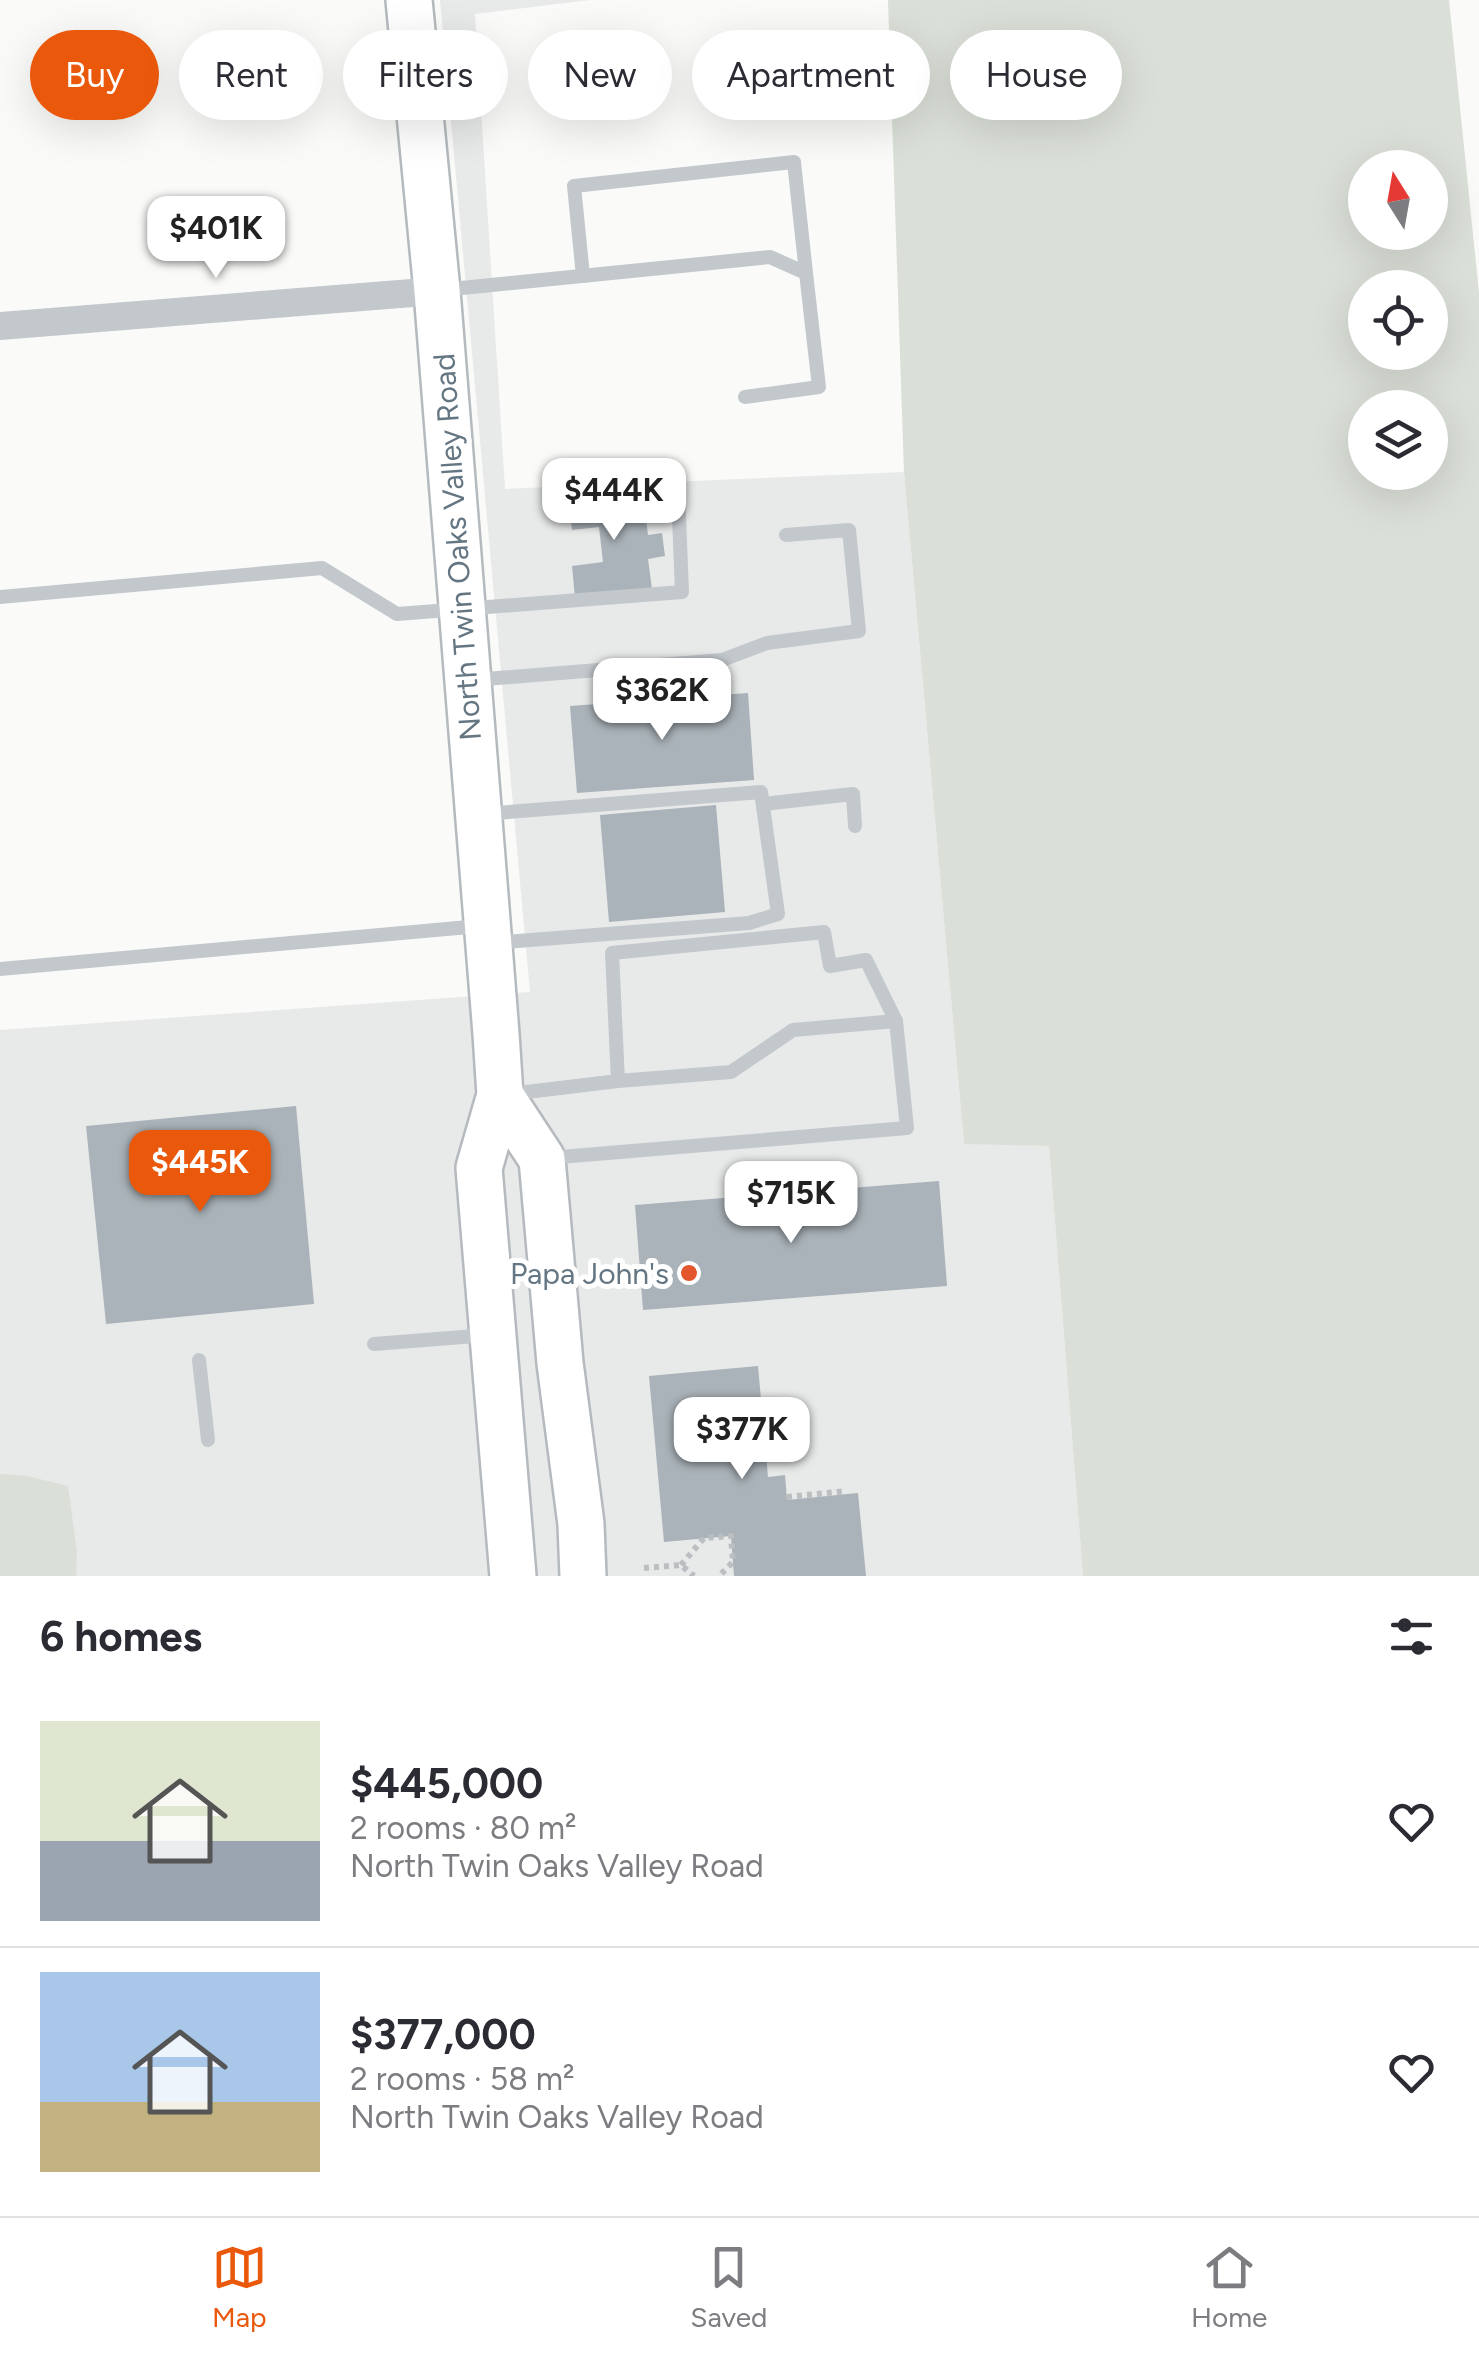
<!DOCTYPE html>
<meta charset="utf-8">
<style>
body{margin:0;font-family:Figtree,sans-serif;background:#f2f2f3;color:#2b2b33;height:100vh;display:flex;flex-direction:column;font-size:38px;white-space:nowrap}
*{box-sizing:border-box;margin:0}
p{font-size:32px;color:#7c7c81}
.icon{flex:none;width:55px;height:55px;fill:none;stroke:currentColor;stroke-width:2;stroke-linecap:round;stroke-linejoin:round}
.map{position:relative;height:1576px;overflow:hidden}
.sheet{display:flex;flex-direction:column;background:#fff;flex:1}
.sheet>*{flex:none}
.hud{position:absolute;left:30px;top:30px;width:1420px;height:90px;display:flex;gap:20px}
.needle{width:65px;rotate:349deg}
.tools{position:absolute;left:1348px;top:150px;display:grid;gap:20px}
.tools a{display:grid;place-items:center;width:100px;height:100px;border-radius:50%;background:#fff;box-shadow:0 10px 40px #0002;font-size:50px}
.price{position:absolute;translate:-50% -85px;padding:0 22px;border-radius:20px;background:#fff;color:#222;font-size:32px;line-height:65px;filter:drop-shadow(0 2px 5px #0008)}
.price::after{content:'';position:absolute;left:50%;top:60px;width:30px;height:22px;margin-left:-15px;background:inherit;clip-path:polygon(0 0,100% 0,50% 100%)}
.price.on{background:#ea580c;color:#fff}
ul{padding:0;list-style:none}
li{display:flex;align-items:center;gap:30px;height:250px;padding:0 40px}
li+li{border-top:2px solid #e1e1e2}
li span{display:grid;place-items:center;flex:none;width:280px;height:200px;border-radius:0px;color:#555}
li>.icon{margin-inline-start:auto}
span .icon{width:120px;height:120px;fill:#fffc;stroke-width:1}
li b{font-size:42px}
h2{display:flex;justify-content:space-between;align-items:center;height:120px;padding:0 40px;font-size:42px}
.tag{padding:0 35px;border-radius:45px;background:#fff;box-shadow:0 10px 40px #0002;font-size:35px;line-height:90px}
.tag.on{background:#ea580c;color:#fff}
.tabs{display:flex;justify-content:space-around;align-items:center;height:140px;border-top:2px solid #e1e1e2;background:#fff;font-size:28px;color:#7c7c81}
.tabs a{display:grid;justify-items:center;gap:5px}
.tabs .on{color:#ea580c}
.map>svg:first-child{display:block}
.built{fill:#e8e9e9}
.green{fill:#dadfd7;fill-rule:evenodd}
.building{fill:#aab3b9}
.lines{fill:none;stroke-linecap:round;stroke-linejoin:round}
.primary-casing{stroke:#b5babe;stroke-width:50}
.path{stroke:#bbbfc2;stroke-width:6;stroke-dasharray:5 5;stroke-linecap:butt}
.lane{stroke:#c3c8cc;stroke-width:14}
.street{stroke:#c3c8cc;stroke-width:28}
.primary{stroke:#fff;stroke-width:45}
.poi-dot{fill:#e4572e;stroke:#fff;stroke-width:4}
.labels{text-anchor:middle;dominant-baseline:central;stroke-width:10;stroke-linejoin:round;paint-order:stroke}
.street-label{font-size:30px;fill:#657683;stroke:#fff}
.poi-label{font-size:30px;fill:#657683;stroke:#fff;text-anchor:end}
</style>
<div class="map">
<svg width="1479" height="1576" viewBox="0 0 1479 1576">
<rect width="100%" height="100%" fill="#fafaf8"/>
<!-- built -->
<path class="built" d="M440 0H590L475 14 505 489 904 472 964 1143 1049 1146 1083 1576H0V1030L530 992Z"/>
<!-- green -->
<g class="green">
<path d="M888 0H1449L1479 293V1576H1083L1049 1146 964 1144 904 472ZM1365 168H1430V232H1365ZM1365 288H1430V352H1365ZM1365 408H1430V472H1365Z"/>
<path d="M0 1474 27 1476 68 1486 77 1552 76 1576H0Z"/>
</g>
<!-- building -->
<g class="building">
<path d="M607 488 608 498 643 494 648 535 662 533 665 556 648 559 652 589 575 598 572 566 603 562 599 527 572 530 567 493Z"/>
<path d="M748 693 754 780 577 793 570 706Z"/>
<path d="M716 805 725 912 609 922 600 815Z"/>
<path d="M296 1106 314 1304 106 1324 86 1126Z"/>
<path d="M939 1181 947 1286 643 1310 635 1205Z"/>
<path d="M758 1366 768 1477 785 1475 787 1500 858 1493 866 1576H734L731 1536 664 1542 649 1376Z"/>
</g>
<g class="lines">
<defs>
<g id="primary">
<path d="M409 0 437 291 496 1034 500 1095 479 1168 513 1576"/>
<path d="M500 1095 542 1159 560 1363 581 1524 583 1576"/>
</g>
</defs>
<!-- primary casing -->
<use href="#primary" class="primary-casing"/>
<!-- path -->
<g class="path">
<path d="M787 1497 846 1491"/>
<path d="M681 1565 704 1538 731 1536 733 1562 719 1576"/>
<path d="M644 1568 681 1565 694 1576"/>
</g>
<!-- lane -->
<g class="lane">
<path d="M583 276 574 186 794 162 806 273"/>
<path d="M442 290 770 257 806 273 819 387 745 397"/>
<path d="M0 597 322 568 397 614 682 592 678 492"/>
<path d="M473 680 722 660 767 643 859 631 849 530 786 535"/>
<path d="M763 804 853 794 855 826"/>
<path d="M484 814 761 792 778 914 749 923 493 943"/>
<path d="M0 969 480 926"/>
<path d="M510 1094 618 1081 731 1072 793 1030 896 1021 866 960 830 966 824 932 612 953 618 1081"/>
<path d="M548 1158 907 1128 896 1021"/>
<path d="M374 1344 488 1335"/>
<path d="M199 1360 208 1440"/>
</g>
<!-- street -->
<path class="street" d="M0 326 437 291"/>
<!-- primary -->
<use href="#primary" class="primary"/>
</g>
<!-- markers -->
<circle class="poi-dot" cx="689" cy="1273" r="10"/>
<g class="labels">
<!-- street labels -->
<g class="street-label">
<text transform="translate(457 547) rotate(-94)">North Twin Oaks Valley Road</text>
</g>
<!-- poi labels -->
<g class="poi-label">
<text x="669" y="1273">Papa John's</text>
</g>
</g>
</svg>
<div class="tools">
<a><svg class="needle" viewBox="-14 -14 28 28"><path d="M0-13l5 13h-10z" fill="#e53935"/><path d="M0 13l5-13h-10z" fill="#7c7c81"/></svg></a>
<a><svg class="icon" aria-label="locate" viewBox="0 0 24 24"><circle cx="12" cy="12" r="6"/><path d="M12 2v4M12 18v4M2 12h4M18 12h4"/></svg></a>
<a><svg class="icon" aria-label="layers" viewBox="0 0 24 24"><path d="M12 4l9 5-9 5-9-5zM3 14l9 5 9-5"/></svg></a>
</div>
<b class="price" style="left:216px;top:281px">$401K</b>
<b class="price" style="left:614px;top:543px">$444K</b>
<b class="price" style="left:662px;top:743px">$362K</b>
<b class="price on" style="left:200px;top:1215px">$445K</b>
<b class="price" style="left:791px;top:1246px">$715K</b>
<b class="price" style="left:742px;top:1482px">$377K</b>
<div class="hud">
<a class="tag on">Buy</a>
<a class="tag">Rent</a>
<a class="tag">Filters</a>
<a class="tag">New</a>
<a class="tag">Apartment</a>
<a class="tag">House</a>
</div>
</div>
<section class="sheet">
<h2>6 homes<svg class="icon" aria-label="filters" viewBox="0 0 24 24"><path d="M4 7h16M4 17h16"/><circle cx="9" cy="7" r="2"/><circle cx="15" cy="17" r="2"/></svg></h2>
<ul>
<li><span style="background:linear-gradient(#dfe7d0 60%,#9aa5b1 0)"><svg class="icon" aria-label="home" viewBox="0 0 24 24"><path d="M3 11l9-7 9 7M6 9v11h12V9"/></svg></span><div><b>$445,000</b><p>2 rooms · 80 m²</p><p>North Twin Oaks Valley Road</p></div><svg class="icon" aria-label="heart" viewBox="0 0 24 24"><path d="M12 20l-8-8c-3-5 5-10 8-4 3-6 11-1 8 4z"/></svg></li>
<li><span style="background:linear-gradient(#a9c7e8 65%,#c2b280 0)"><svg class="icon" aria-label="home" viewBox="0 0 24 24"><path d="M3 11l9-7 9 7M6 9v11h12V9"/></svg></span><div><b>$377,000</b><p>2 rooms · 58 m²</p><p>North Twin Oaks Valley Road</p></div><svg class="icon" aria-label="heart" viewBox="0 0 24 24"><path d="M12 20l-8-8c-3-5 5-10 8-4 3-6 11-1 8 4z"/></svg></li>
</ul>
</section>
<nav class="tabs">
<a class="on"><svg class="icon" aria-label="map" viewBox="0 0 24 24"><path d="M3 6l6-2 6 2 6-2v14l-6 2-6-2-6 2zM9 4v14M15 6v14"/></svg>Map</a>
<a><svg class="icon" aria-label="saved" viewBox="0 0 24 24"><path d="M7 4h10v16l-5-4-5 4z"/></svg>Saved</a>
<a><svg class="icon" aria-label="home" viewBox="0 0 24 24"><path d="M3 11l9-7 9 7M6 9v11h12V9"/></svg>Home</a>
</nav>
